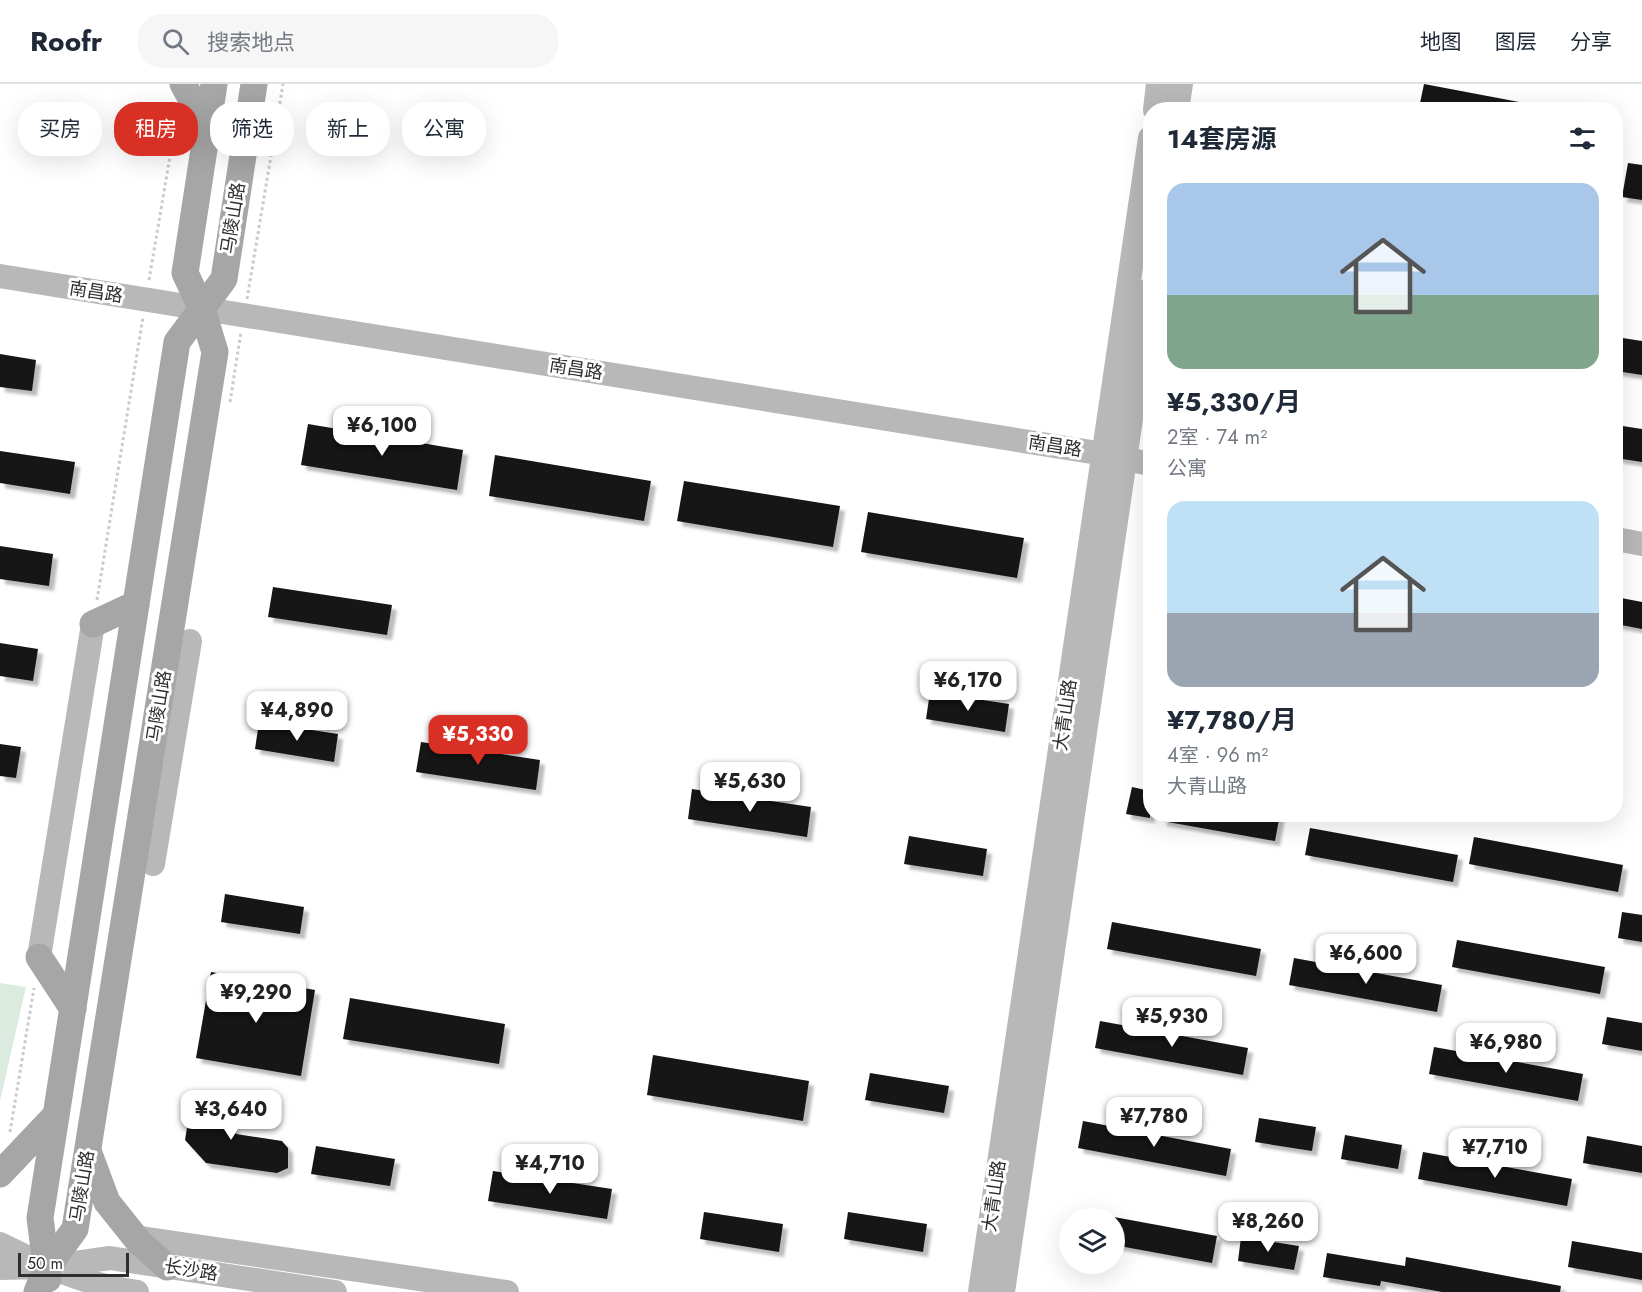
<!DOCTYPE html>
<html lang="zh">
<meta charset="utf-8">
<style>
body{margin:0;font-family:Jost,"Noto Sans SC",sans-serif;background:#f6f6f7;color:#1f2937;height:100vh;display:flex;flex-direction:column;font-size:22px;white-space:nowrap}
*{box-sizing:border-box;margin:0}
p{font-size:20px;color:#747a83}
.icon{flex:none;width:33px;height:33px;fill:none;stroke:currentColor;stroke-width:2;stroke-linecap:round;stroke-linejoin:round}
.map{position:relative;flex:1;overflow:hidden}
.details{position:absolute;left:1143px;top:18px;width:480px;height:720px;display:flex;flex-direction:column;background:#fff;border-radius:24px;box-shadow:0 6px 24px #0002}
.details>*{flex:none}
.banner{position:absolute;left:18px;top:18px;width:570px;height:54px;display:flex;gap:12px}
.fabs{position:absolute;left:1059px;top:1124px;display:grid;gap:12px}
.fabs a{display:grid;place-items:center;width:66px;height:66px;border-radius:50%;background:#fff;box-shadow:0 6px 24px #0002;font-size:30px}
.scale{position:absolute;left:18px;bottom:15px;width:111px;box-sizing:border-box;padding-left:6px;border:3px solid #2e2e2e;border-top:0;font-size:16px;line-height:21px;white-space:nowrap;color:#2e2e2e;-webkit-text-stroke:4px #fff;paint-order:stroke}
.price{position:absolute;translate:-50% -51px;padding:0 14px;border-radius:12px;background:#fff;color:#222;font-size:20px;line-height:39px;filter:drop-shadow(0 2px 3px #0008)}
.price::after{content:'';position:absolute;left:50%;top:36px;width:18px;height:14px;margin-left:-9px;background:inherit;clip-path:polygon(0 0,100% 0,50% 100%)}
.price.on{background:#d93025;color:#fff}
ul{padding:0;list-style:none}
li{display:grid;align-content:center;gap:12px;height:318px;padding:0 24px}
li span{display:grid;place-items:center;height:186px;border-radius:18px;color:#555}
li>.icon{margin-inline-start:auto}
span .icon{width:108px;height:108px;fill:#fffc;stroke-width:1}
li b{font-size:26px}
h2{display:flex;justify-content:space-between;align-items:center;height:72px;padding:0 24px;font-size:26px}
.tag{padding:0 21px;border-radius:24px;background:#fff;box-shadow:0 6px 24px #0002;font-size:21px;line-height:54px}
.tag.on{background:#d93025;color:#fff}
header{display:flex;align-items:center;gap:36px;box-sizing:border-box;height:84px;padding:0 30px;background:#fff;border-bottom:2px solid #e0e1e3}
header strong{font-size:28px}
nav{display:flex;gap:33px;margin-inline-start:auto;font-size:21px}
.search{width:420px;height:54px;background:#f6f6f7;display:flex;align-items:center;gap:15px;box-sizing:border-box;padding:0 21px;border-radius:24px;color:#747a83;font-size:22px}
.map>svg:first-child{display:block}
.green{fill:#dbebdf}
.building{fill:#151515;filter:url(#shadow)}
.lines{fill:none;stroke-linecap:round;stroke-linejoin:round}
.path{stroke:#cbcbcb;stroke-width:3;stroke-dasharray:3 3;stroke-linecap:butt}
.secondary{stroke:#b8b8b8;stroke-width:24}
.primary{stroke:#a6a6a6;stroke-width:27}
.labels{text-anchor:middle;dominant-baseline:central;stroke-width:6;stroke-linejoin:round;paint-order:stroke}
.street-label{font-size:18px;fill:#2e2e2e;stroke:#fff}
</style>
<header>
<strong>Roofr</strong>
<div class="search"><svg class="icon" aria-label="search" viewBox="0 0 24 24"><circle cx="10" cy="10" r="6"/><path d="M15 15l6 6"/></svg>搜索地点</div>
<nav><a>地图</a><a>图层</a><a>分享</a></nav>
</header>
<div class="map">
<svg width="1642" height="1208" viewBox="0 0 1642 1208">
<defs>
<filter id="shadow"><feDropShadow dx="5" dy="5" stdDeviation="1.5" flood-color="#0004"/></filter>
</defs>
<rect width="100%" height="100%" fill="#fff"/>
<!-- green -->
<path class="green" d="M0 899 26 903 0 1017Z"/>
<!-- building -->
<g class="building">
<path d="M1424 0 1529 20V26L1419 24Z"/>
<path d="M1628 79 1642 81V116L1622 113Z"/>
<path d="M1616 253 1642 257V291L1616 287Z"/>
<path d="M0 270 36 276 32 307 0 303Z"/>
<path d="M308 340 463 366 457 406 301 381Z"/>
<path d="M1616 341 1642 345V378L1616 374Z"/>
<path d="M0 367 75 378 70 410 0 399Z"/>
<path d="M495 371 651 397 644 437 489 412Z"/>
<path d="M684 397 840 422 833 463 677 437Z"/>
<path d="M868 428 1024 454 1017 494 861 468Z"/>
<path d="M0 462 53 470 49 502 0 495Z"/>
<path d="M273 503 392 521 387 551 268 533Z"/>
<path d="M1616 513 1642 518V545L1616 540Z"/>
<path d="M0 559 38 565 33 597 0 592Z"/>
<path d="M930 608 1009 620 1005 648 926 635Z"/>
<path d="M259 638 338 650 334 678 255 665Z"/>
<path d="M421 658 540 676 536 706 416 688Z"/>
<path d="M0 660 21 663 16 694 0 692Z"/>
<path d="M1132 703 1150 707V734L1126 730Z"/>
<path d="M692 705 811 723 807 753 688 735Z"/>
<path d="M1162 730H1280L1275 757 1162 737Z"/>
<path d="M1310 744 1458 771 1453 798 1305 771Z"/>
<path d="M909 752 987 765 983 792 904 780Z"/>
<path d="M1474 753 1623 781 1618 808 1469 780Z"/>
<path d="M225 810 304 823 300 850 221 838Z"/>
<path d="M1622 828 1642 831V858L1618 854Z"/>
<path d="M1112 838 1261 865 1256 892 1107 865Z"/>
<path d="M1457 856 1605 883 1600 910 1452 883Z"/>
<path d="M1294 874 1442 901 1437 928 1289 901Z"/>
<path d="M211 888 315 906 301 992 196 974Z"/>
<path d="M350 914 505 940 499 980 343 955Z"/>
<path d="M1607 933 1642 939V967L1602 960Z"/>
<path d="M1100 937 1248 964 1243 991 1095 964Z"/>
<path d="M1434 963 1583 990 1578 1017 1429 990Z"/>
<path d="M653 971 809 997 803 1037 647 1011Z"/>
<path d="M870 989 949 1002 944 1029 865 1016Z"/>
<path d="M200 1011 218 1015 222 1028 236 1050 282 1057 288 1064V1084L277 1089 206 1079 185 1056 191 1019Z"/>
<path d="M1259 1034 1316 1043 1312 1067 1255 1058Z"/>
<path d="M1083 1037 1231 1065 1226 1092 1078 1064Z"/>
<path d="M1345 1051 1402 1061 1398 1085 1341 1075Z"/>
<path d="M1587 1052 1642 1062V1089L1583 1079Z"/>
<path d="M316 1062 395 1075 390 1102 311 1090Z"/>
<path d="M1423 1068 1572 1095 1567 1122 1418 1095Z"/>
<path d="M493 1087 612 1105 607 1135 488 1117Z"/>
<path d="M704 1128 783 1140 779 1168 700 1155Z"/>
<path d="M848 1128 927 1140 923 1168 844 1155Z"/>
<path d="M1114 1133 1217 1152 1212 1179 1114 1161Z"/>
<path d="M1241 1153 1299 1162 1294 1186 1238 1177Z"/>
<path d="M1572 1157 1642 1169V1196L1568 1183Z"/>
<path d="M1327 1169 1405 1182 1406 1173 1561 1202 1560 1208H1442L1381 1197 1380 1202 1323 1193Z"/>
</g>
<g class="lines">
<!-- path -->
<g class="path">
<path d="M149 196 177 31"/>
<path d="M247 215 283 0"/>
<path d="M230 318 241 248"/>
<path d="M97 516 143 233"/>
<path d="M10 1048 34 904"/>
</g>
<!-- secondary -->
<g class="secondary">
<path d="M1155 26 1158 0"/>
<path d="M1177 26 1181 0"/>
<path d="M0 192 1104 370 1150 380"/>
<path d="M1616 455 1642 460"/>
<path d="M153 780 190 557"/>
<path d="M39 873 93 540"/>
<path d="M134 1153 507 1208"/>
<path d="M0 1160C44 1182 87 1201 137 1208"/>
<path d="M0 1184 47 1183 110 1174 335 1208"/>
<path d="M980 1208 1150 54"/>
<path d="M1003 1208 1150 205"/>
</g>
<!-- primary -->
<g class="primary">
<path d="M183 0 207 43"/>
<path d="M93 540 136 520"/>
<path d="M39 873 73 925"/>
<path d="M88 1067 107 1118 139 1158 167 1183"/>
<path d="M0 1090 56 1031"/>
<path d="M48 1195 40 1134 177 258 224 195 254 0"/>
<path d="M37 1208 47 1183 75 1145 215 268 202 225 185 189 214 0"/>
</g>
</g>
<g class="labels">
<!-- street labels -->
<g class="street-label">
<text transform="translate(233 134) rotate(-81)">马陵山路</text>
<text transform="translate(96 208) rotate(9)">南昌路</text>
<text transform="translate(576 285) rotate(9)">南昌路</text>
<text transform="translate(1055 362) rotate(9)">南昌路</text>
<text transform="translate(159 622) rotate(-81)">马陵山路</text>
<text transform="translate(1065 631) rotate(-82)">大青山路</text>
<text transform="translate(82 1102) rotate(-81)">马陵山路</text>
<text transform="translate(994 1112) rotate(-82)">大青山路</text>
<text transform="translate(191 1186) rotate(9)">长沙路</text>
</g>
</g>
</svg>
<div class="fabs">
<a><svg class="icon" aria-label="layers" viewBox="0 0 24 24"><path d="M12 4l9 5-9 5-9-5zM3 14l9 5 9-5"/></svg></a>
</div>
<div class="scale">50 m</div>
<b class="price" style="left:382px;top:373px">¥6,100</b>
<b class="price" style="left:968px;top:628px">¥6,170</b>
<b class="price" style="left:297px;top:658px">¥4,890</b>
<b class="price on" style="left:478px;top:682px">¥5,330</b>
<b class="price" style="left:750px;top:729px">¥5,630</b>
<b class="price" style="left:1366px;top:901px">¥6,600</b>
<b class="price" style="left:256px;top:940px">¥9,290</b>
<b class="price" style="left:1172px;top:964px">¥5,930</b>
<b class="price" style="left:1506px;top:990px">¥6,980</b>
<b class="price" style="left:231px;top:1057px">¥3,640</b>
<b class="price" style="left:1154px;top:1064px">¥7,780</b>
<b class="price" style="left:1495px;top:1095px">¥7,710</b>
<b class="price" style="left:550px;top:1111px">¥4,710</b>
<b class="price" style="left:1268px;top:1169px">¥8,260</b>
<div class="banner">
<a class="tag">买房</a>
<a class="tag on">租房</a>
<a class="tag">筛选</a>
<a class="tag">新上</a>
<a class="tag">公寓</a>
</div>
<section class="details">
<h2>14套房源<svg class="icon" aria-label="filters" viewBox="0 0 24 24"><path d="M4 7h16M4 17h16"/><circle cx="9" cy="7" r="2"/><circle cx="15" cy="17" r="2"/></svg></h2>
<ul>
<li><span style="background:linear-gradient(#a9c7e8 60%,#7fa58c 0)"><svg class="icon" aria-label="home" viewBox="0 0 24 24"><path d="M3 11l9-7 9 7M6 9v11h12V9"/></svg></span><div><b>¥5,330/月</b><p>2室 · 74 m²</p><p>公寓</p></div></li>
<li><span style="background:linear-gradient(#bfe0f5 60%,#9aa5b1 0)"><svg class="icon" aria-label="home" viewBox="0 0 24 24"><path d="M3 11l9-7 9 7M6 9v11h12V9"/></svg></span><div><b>¥7,780/月</b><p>4室 · 96 m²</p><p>大青山路</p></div></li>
</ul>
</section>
</div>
